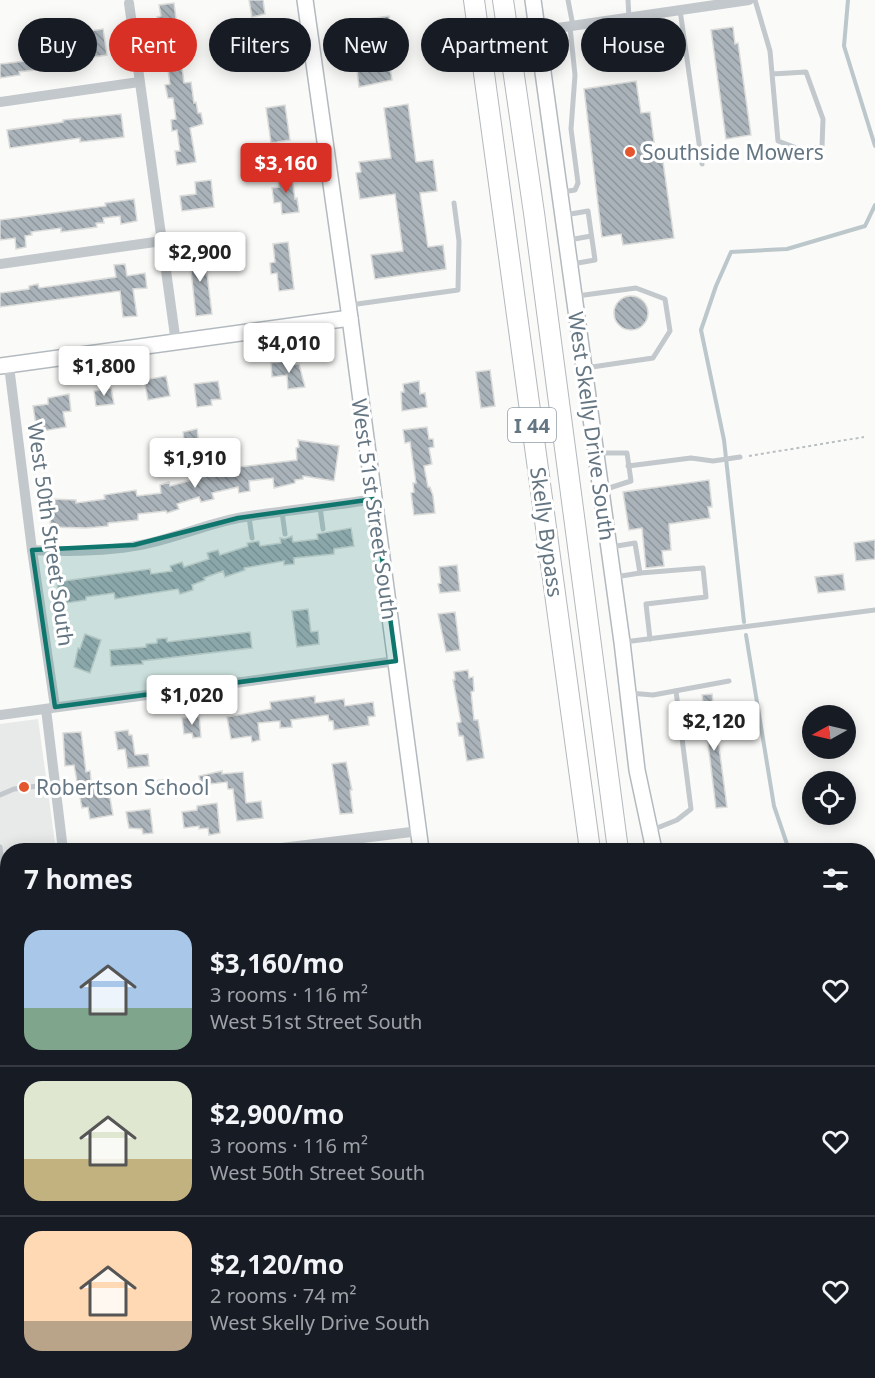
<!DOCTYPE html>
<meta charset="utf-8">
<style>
body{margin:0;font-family:"Noto Sans",sans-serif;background:#20242c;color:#f1f3f6;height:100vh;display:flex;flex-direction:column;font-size:22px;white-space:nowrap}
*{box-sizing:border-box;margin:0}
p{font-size:20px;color:#9ea1a6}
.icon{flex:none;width:33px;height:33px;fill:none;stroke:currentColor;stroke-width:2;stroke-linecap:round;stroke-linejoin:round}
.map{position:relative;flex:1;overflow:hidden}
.drawer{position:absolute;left:0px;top:843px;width:876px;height:536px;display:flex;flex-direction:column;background:#171b24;border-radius:24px 24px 0 0;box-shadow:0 3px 15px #0003}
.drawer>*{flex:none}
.banner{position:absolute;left:18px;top:18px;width:840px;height:54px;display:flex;gap:12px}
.needle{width:39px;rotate:262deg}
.controls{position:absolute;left:802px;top:705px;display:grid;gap:12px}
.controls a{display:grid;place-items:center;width:54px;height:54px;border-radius:50%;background:#171b24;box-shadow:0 3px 15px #0003;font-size:30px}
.price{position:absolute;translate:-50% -51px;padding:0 14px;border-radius:6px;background:#fff;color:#222;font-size:20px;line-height:39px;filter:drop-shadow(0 2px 3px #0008)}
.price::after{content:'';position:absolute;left:50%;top:36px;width:18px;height:14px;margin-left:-9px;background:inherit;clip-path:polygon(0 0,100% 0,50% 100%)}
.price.active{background:#d93025;color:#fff}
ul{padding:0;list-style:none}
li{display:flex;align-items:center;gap:18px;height:150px;padding:0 24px}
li+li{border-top:2px solid #363941}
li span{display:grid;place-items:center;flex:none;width:168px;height:120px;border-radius:18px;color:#555}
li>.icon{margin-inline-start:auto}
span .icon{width:72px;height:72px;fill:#fffc;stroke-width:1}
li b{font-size:26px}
h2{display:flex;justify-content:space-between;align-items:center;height:72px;padding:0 24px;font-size:26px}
.chip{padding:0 21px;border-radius:27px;background:#171b24;box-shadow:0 3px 15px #0003;font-size:21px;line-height:54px}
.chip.active{background:#d93025;color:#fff}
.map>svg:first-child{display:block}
.built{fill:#e8e9e9}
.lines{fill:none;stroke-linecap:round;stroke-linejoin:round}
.stream{stroke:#bbc7cb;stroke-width:4}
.building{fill:url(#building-back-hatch);stroke:#dcdcda;stroke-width:1.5}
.secondary-casing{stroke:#b3babf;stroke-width:18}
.highway-casing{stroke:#b4b9bd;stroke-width:22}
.path{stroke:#bbbfc2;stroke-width:2;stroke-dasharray:3 3;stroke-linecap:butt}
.lane{stroke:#c3c8cc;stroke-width:5}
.street{stroke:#c3c8cc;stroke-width:10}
.secondary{stroke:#fff;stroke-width:15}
.highway{stroke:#fff;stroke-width:20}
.marked{fill:#0f766e;fill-opacity:0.2;stroke:#0f766e;stroke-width:4.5;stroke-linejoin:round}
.poi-dot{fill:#e4572e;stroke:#fff;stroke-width:2}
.labels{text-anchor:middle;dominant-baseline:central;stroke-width:6;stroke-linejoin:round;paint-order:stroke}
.shield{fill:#fff;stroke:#939fa8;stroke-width:1.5}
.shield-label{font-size:20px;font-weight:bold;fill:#657683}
.poi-label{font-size:21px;fill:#657683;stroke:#fff;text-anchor:start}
.street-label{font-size:21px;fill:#657683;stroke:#fff}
</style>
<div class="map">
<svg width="875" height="1378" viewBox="0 0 875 1378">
<defs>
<pattern id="building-back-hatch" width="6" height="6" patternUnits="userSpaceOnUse" patternTransform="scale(1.5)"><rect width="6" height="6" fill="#aab3b9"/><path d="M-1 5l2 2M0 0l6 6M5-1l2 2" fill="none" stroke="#8e969c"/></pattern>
</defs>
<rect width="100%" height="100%" fill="#fafaf8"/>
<!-- built -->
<path class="built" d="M38 719 56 850H8L7 872 0 873V724Z"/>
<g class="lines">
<!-- stream -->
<g class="stream">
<path d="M848 0 844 46 875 146"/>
<path d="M744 622 724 440 701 330 716 286 731 252 787 249 865 226 875 205"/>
<path d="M746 635 774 806 789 850"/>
<path d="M868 986 875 984"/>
</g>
</g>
<!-- building -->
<g class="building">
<path d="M249 0H263L265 14 252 17Z"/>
<path d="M174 3 184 83 191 82 194 103 196 102 198 113H201L203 124 190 128 196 162 177 165 175 151H180L177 130 172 131 171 120 176 119 173 98H168L165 85 170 84 166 57 168 56 164 30 159 31 157 17 161 16 159 5Z"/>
<path d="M389 16 394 48H387L392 80 359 87 355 53 349 54 344 22Z"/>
<path d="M733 27 735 44 738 43 751 135 726 139 711 30Z"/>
<path d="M103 29 107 55 80 59 81 61 50 65V68L19 72 20 75 0 78V64L25 61V57H27V50L40 48V52L86 47 84 32Z"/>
<path d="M271 35 274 59 263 61 261 54 249 56 247 39Z"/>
<path d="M636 81 641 113 650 112 655 149 661 148 674 238 623 245 621 234 602 237 584 89Z"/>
<path d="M408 104 416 162 433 160 437 191 420 193 428 247 443 245 446 269 375 279 371 255 403 251 395 194 360 199 356 173 361 172 359 162 391 158 384 108Z"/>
<path d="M285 105 290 140 271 143 266 108Z"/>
<path d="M121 114 124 137 80 142V138L10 148 7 130 63 122V120Z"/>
<path d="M291 171 295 199 297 198 299 212 282 214 281 202 274 203 272 188 279 187 277 173Z"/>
<path d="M211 180 214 207 182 211 180 196 196 194 195 182Z"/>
<path d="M134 199 137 221 121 224 120 216 103 218 104 223H96L97 227 61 232V228L31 232 32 235 25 236 26 247 16 249 15 238 0 240V220L106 206 105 203Z"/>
<path d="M288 242 294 289 279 291 277 273 271 274 270 263 275 262 273 244Z"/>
<path d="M204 250 212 314 196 316 189 252Z"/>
<path d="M125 264 127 276 145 273 147 288 133 289 137 316 123 317 120 291 0 307V293L29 289V286L38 284 39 288 116 277 114 265Z"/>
<circle cx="631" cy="313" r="17"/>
<path d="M287 361V365L299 364 305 387 288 389 287 375 272 377 271 363Z"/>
<path d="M490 370 495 406 481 408 476 372Z"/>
<path d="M166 376 170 396 148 400 144 380Z"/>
<path d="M218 381 221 399 211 400 212 405 197 407 194 384Z"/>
<path d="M419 381 420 394 425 393 427 407 402 411 401 392H404L403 384Z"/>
<path d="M111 388 114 404 96 406 94 391Z"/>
<path d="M69 394 71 411 63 412 66 427 37 432 33 406 48 404V398Z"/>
<path d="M427 427 429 439H433L434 447 429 448 432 464 424 466 428 487H430L433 496 435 513 414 515 411 493 414 492 413 483H416L410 442 405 443 403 430Z"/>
<path d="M197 429 199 444 185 446 183 432Z"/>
<path d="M298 440 339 446 334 481 303 476V479L295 480V483L274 488 273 478 249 481 250 491 239 493 238 487 212 493 214 499 201 502 199 497 177 504 179 509 167 513 166 511 138 514V520L108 523V526L86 528 50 527 51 499 76 500V503L105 499 104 495 136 490 137 496 161 493 160 485 169 482 170 486 239 467 297 460 296 448 299 447Z"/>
<path d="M709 480 712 507H708L710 518 669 524 671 550 662 551 664 566 646 568 642 528 629 530 623 492Z"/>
<path d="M351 528 354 546 334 549V554L294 558V564L284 565V561L244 568 245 570 225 577 223 571 204 578 205 580 192 585 193 590 180 594 178 589 115 599 114 593 86 597V600L66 603V599L59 600 57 582 150 569 151 574 172 571 170 566 182 562 184 567 209 559 207 553 218 550 220 555 248 546 247 543 259 541 260 546 281 543 280 538 285 539 292 536 293 542 318 539 317 534Z"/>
<path d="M875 540V559L856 561 854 543Z"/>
<path d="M457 565 460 591 440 593 438 584 441 583 439 567Z"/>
<path d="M843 574 845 590 818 593 815 577Z"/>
<path d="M308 609 311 632 318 631 319 644 297 647 292 611Z"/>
<path d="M455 612 460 650 446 652 438 614Z"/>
<path d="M250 632 252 648 142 661 143 664 111 666 110 650 146 647V644L157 643V639L167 638V642Z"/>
<path d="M85 634 101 640 90 673 74 667 78 648 80 649Z"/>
<path d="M468 670 469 678 473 677 474 691 471 692 474 720H478L484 758 467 761 463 736H459L457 723 461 722 453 680H455L454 672Z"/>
<path d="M712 694 727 807 716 808 702 695Z"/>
<path d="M315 696V703L344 699 345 706 373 702 375 716 368 717 369 725 334 730 333 721H329L328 715 291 720 292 727 280 728V721L258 723 260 740 252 742 251 736 231 739 227 717 271 709 270 702Z"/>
<path d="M199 716 201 737 193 738 192 733 184 734 182 718Z"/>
<path d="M128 730 129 735H132L135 755 148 754 149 766 128 768 125 749 118 750 115 732Z"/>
<path d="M81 732 86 772 90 771 92 789 108 787 113 815 90 819 88 807 82 808 74 765 65 766 63 733Z"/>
<path d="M346 762 352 790H350L353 813 340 814 332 764Z"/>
<path d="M222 771V774L243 772 246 803 261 801 263 818 237 821 233 789H228L227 782 201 785 199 776Z"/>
<path d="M163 780 164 793 153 794 152 781Z"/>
<path d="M217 803 220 833 209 835 208 828 199 829V826L184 828 182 812 197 810V806Z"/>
<path d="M150 809 153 833 143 834 142 829 129 828 126 812Z"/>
</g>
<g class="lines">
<defs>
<g id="secondary">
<path d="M305 0 350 318 421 850"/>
<path d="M533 0 622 642 637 770 654 850"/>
<path d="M0 366 350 318"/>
<path d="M491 1371 492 1378"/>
<path d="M780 1371V1378"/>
</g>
<g id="highway">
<path d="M474 0 590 850"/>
<path d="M503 0 534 213 618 850"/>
<path d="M661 1371 662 1378"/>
<path d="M688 1371 689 1378"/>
</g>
</defs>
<!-- secondary casing -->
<use href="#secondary" class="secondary-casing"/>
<!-- highway casing -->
<use href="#highway" class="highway-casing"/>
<!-- path -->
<path class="path" d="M749 456 864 437"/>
<!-- lane -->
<g class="lane">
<path d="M568 0 573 26"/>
<path d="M628 0 629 18"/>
<path d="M755 0 770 51 778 141 802 150 822 147 823 119 806 72 772 74"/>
<path d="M680 10 702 164"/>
<path d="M562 192 575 190 578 183 571 129 575 75 570 27"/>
<path d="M565 215 588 211 595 260 572 264"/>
<path d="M569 240 591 236"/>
<path d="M577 296 636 288 665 299 670 331 653 358 585 368"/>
<path d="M350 305 458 290 459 241 454 203"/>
<path d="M597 453H627L631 481 603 490"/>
<path d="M628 466 691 458 713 461 740 457"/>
<path d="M320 507 323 529"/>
<path d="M282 512 285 534"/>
<path d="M249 517 252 538"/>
<path d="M611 547 635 543 640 573 615 577"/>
<path d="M640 573 703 568 706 597 646 604 650 639"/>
<path d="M624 642 875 610"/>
<path d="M629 693 653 695 729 681"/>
<path d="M0 795 14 789 54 784"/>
<path d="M652 830 677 820 691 809 676 691"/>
<path d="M0 847 4 885"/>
<path d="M868 1245 875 1248"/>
<path d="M868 1358 875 1357"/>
</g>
<!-- street -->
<g class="street">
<path d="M129 3 176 343"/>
<path d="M537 31 749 0"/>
<path d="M0 102 139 82"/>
<path d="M0 264 162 241"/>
<path d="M9 366 32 550 55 707"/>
<path d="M32 550C71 552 112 552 150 543 180 536 208 524 238 518 283 510 329 507 374 499"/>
<path d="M46 709 63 850"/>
<path d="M0 715 396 661"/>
<path d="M266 850 419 831"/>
<path d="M0 886 8 885"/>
<path d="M0 1059 8 1058"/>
<path d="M0 1232 8 1231"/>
<path d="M141 1371 142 1378"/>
<path d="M208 1378 263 1371"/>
</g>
<!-- secondary -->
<use href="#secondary" class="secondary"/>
<!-- highway -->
<use href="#highway" class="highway"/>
</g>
<!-- marked area -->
<path class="marked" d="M374 499 396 661 55 707 32 550 134 545 238 518Z"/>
<!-- markers -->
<g class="poi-dot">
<circle cx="630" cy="152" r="6"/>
<circle cx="24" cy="787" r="6"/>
</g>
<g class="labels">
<!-- shield labels -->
<rect class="shield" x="508" y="408" width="48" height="34" rx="4.5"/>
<g class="shield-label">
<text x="532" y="425">I 44</text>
</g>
<!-- poi labels -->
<g class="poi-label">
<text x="642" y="152">Southside Mowers</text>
<text x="36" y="787">Robertson School</text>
</g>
<!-- street labels -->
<g class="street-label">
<text transform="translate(592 426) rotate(82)">West Skelly Drive South</text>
<text transform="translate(375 509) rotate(82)">West 51st Street South</text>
<text transform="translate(547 532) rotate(82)">Skelly Bypass</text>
<text transform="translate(51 534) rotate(82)">West 50th Street South</text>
</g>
</g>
</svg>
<div class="controls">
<a><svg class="needle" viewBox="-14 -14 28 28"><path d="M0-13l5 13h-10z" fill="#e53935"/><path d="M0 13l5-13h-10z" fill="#9ea1a6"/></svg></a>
<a><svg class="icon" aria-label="locate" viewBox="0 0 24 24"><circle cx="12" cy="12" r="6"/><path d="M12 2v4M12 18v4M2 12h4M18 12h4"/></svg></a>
</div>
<b class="price active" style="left:286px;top:194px">$3,160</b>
<b class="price" style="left:200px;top:283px">$2,900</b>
<b class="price" style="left:289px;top:374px">$4,010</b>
<b class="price" style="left:104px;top:397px">$1,800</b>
<b class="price" style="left:195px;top:489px">$1,910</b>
<b class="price" style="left:192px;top:726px">$1,020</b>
<b class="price" style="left:714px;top:752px">$2,120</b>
<div class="banner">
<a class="chip">Buy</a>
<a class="chip active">Rent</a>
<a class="chip">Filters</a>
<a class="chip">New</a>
<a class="chip">Apartment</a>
<a class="chip">House</a>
</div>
<section class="drawer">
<h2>7 homes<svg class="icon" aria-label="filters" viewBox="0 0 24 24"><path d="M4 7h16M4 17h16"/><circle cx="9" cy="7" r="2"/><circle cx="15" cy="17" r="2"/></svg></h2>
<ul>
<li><span style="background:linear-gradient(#a9c7e8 65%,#7fa58c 0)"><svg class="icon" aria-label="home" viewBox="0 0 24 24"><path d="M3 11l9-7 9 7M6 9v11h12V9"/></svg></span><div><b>$3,160/mo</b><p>3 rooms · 116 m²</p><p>West 51st Street South</p></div><svg class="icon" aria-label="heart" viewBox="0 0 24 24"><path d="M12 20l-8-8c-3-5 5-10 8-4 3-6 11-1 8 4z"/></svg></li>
<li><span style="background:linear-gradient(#dfe7d0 65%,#c2b280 0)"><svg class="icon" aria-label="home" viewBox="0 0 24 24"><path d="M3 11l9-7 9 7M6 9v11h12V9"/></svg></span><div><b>$2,900/mo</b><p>3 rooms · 116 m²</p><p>West 50th Street South</p></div><svg class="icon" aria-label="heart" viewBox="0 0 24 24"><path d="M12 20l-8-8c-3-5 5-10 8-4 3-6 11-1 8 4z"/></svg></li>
<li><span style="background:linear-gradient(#ffd9b3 75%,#b9a48a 0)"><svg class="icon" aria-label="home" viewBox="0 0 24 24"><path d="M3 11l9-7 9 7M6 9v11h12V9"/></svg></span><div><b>$2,120/mo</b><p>2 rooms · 74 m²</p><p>West Skelly Drive South</p></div><svg class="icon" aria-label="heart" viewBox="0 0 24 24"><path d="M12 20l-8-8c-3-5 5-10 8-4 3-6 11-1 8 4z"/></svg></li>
</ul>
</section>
</div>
